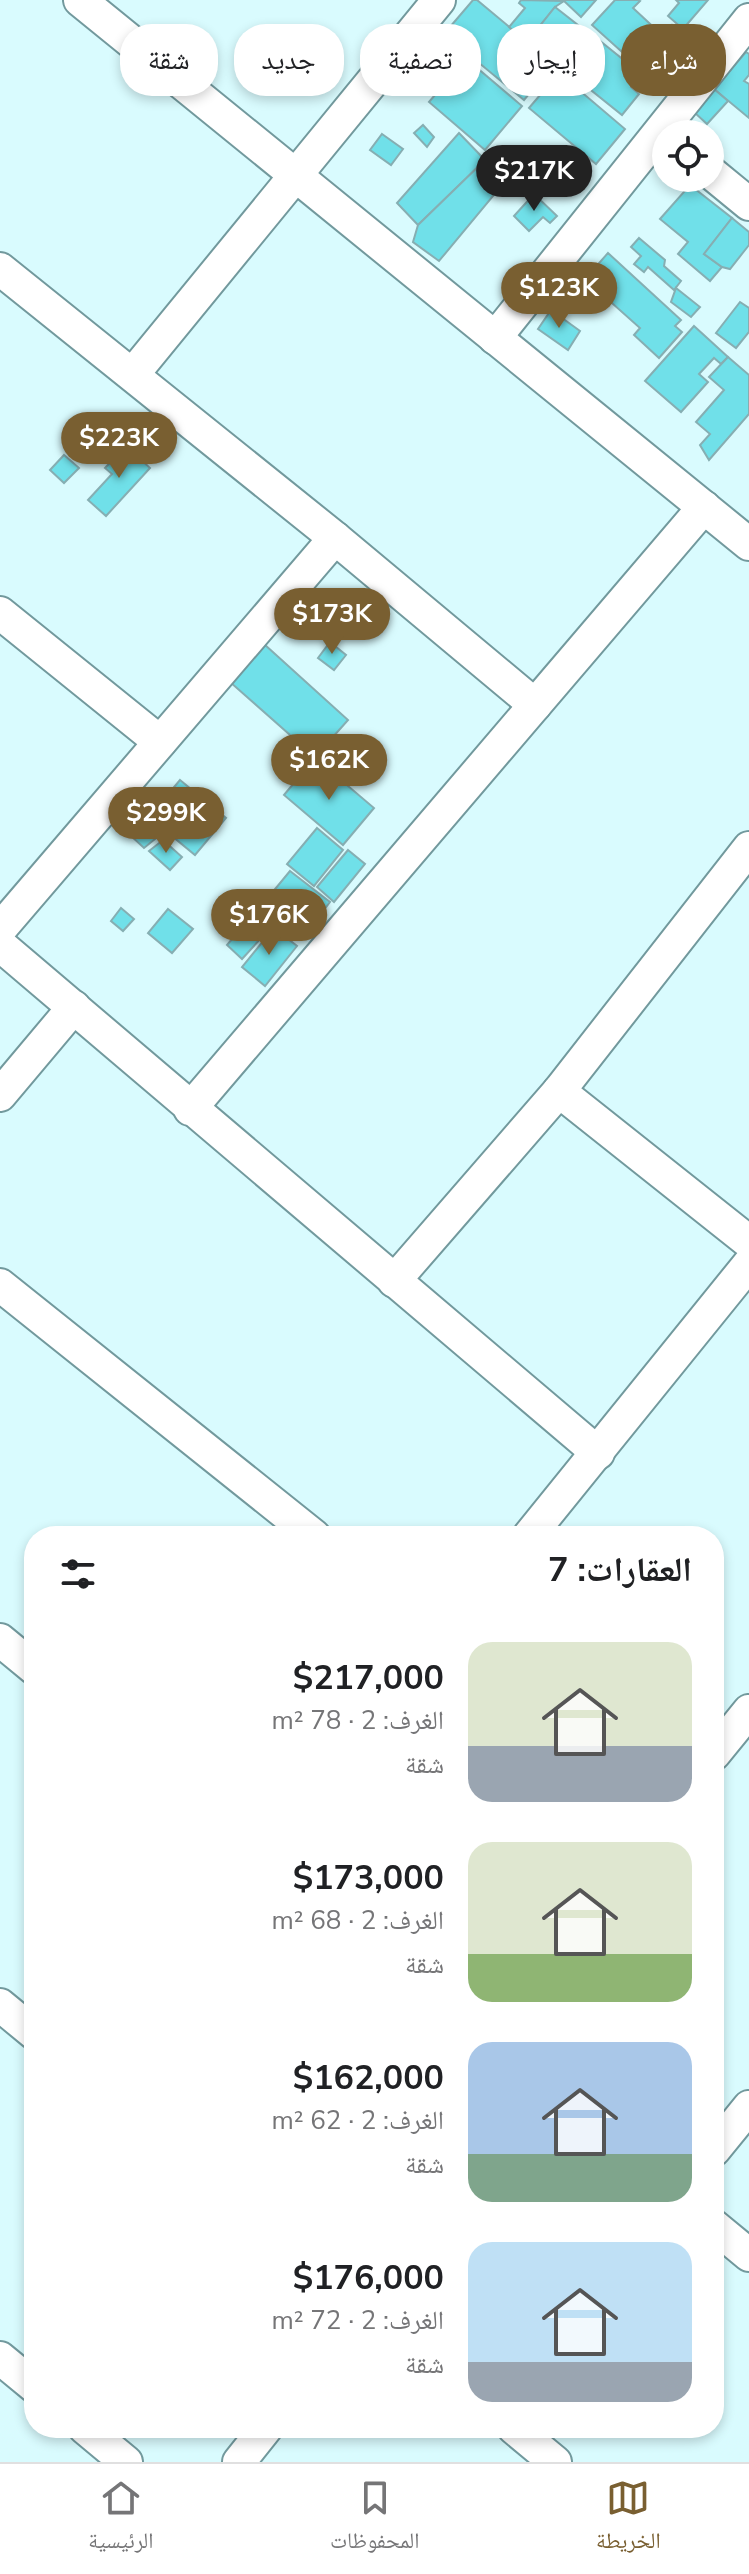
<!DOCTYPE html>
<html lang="ar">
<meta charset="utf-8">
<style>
body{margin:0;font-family:"Nunito Sans","Noto Naskh Arabic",sans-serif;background:#f6f6f6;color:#202124;direction:rtl;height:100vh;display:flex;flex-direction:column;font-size:30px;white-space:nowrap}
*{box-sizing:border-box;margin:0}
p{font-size:26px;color:#757577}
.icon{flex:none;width:44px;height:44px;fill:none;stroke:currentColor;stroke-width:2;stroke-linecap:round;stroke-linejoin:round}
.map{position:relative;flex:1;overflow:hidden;direction:ltr}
.panel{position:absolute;left:24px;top:1526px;width:700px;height:912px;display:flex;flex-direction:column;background:#fff;border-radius:32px;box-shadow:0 4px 12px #0003;direction:rtl}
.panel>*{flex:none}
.hud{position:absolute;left:24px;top:24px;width:702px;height:72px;direction:rtl;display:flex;gap:16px}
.buttons{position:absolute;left:652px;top:120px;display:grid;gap:16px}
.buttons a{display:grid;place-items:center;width:72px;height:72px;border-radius:50%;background:#fff;box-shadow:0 4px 12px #0003;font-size:40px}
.price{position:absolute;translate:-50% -68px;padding:0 18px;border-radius:28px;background:#795f31;color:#fff;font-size:26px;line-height:52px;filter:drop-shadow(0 2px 4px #0008)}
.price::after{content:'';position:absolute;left:50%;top:48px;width:24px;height:18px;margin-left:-12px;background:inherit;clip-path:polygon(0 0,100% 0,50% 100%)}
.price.active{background:#222;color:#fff}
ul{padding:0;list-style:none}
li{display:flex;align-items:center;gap:24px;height:200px;padding:0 32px}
li span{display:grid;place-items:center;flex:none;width:224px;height:160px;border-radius:24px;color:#555}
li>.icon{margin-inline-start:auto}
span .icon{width:96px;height:96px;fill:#fffc;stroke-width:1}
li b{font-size:34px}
h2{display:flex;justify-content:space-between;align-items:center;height:96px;padding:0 32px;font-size:34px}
.tag{padding:0 28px;border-radius:32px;background:#fff;box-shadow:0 4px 12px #0003;font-size:28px;line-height:72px}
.tag.active{background:#795f31;color:#fff}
.dock{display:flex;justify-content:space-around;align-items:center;height:112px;border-top:2px solid #e0e0e0;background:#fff;font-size:22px;color:#757577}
.dock a{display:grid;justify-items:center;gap:4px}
.dock .active{color:#795f31}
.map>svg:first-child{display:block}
.building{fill:#70e0e9;stroke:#86aeb2;stroke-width:2}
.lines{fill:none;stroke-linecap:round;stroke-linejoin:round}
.minor-casing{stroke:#72999d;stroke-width:36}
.minor{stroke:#fff;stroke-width:32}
</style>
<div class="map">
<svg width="749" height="2462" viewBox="0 0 749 2462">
<rect width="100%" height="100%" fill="#d9fbfe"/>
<!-- building -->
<g class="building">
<path d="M473 0H477L554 64 524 100 444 34Z"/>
<path d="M521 0 564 1 555 7 527 42 509 27 525 8 519 3Z"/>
<path d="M563 0H596L581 17Z"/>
<path d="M615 0H638L640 1 633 8 662 35 672 25 686 38 651 78 592 25Z"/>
<path d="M676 0H708L683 29 668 16 679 3Z"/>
<path d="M555 7 583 29 554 64 527 42Z"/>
<path d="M589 32 641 74 631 87 639 94 622 115 561 66Z"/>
<path d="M456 50 522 106 485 150 429 102 459 67 450 59Z"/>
<path d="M746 52 749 54V75L744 81 749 84V118L714 89Z"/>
<path d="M559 73 625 129 596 164 529 108Z"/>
<path d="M714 89 728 101 707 124 695 113Z"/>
<path d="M423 125 434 137 427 147 414 133Z"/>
<path d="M459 133 485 160 418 225 397 203Z"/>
<path d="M382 134 403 149 391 165 370 150Z"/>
<path d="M485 160 508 178 439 261 413 242 418 225Z"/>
<path d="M690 185 732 218 704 254 722 267 710 281 678 254 688 242 660 219Z"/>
<path d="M534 194 557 216 550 223 543 217 529 231 514 216Z"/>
<path d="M732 218 749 232V245L730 269 722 267 704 254Z"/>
<path d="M639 238 665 260 664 266 681 281 674 290 648 267 644 272 634 264 641 256 631 247Z"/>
<path d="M608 253 681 320 675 326 682 332 659 358 634 335 640 328 585 279Z"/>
<path d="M676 288 700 307 691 317 671 302Z"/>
<path d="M740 302 749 308V332L736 348 716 333Z"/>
<path d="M551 310 580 331 568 350 538 329Z"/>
<path d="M694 326 728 357 721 364 714 358 699 374 708 382 681 412 645 381Z"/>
<path d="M728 357 749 375V414L709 460 700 445 710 434 696 422 724 390 709 377Z"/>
<path d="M126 446 150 468 106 516 88 500 112 474 105 468Z"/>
<path d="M64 455 79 468 64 483 50 470Z"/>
<path d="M330 642 346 655 334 670 318 658Z"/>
<path d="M264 644 348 720 315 757 230 682Z"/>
<path d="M315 758 374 808 343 845 284 795Z"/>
<path d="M180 780 226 818 195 855 149 817Z"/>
<path d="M145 818 160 835 144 848 131 836Z"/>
<path d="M317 828 343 850 314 886 287 864Z"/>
<path d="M163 840 182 857 170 870 149 851Z"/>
<path d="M348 850 365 864 334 902 317 887Z"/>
<path d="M290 871 330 902 302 939 261 906Z"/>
<path d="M121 908 134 919 123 931 111 921Z"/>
<path d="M168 909 193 929 172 953 148 933Z"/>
<path d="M256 911 273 925 242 959 227 945Z"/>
<path d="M274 928 297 946 265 986 242 967Z"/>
</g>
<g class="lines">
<defs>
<g id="minor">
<path d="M80 0 749 544"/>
<path d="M710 172 749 204"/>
<path d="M0 269 335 538 535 705"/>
<path d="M495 338 749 20"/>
<path d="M133 374 439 0"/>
<path d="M0 613 160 742"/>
<path d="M0 929 335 538"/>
<path d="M0 945 598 1453"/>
<path d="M559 1091 749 1242"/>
<path d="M0 1095 74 1007"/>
<path d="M190 1109 704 507"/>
<path d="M394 1281 559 1091 749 848"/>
<path d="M0 1285 314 1536"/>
<path d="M529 1536 749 1264"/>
<path d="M0 1640 34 1668"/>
<path d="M714 1754 749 1711"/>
<path d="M0 2005 34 2033"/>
<path d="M714 2150 749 2107"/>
<path d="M714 2226 749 2255"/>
<path d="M0 2358 34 2386"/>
<path d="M85 2428 126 2462"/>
<path d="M514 2428 555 2462"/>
<path d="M239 2462 266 2428"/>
</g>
</defs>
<!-- minor casing -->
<use href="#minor" class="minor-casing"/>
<!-- minor -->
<use href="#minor" class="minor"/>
</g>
</svg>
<div class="buttons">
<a><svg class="icon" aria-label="locate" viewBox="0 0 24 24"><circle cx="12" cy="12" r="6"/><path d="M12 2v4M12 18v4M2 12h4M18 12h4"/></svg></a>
</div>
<b class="price active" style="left:534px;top:213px">$217K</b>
<b class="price" style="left:559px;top:330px">$123K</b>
<b class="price" style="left:119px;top:480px">$223K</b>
<b class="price" style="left:332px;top:656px">$173K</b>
<b class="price" style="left:329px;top:802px">$162K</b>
<b class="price" style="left:166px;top:855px">$299K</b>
<b class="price" style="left:269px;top:957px">$176K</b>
<div class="hud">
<a class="tag active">شراء</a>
<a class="tag">إيجار</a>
<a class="tag">تصفية</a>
<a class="tag">جديد</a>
<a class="tag">شقة</a>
</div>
<section class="panel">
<h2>العقارات: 7<svg class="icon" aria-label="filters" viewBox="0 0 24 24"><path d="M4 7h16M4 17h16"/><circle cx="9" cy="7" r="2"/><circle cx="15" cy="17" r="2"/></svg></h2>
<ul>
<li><span style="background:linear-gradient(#dfe7d0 65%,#9aa5b1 0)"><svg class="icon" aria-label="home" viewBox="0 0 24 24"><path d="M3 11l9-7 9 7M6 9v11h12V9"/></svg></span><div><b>$217,000</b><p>الغرف: 2 · 78 m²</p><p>شقة</p></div></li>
<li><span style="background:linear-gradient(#dfe7d0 70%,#8fb573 0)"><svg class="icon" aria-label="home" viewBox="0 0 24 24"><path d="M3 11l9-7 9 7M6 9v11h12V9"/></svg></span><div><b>$173,000</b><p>الغرف: 2 · 68 m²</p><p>شقة</p></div></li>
<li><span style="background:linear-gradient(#a9c7e8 70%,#7fa58c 0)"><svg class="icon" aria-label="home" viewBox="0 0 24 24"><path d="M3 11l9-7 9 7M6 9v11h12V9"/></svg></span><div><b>$162,000</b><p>الغرف: 2 · 62 m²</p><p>شقة</p></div></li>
<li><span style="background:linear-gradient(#bfe0f5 75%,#9aa5b1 0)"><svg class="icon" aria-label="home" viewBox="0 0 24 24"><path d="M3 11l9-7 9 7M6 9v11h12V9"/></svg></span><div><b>$176,000</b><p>الغرف: 2 · 72 m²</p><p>شقة</p></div></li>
</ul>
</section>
</div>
<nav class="dock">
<a class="active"><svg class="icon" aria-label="map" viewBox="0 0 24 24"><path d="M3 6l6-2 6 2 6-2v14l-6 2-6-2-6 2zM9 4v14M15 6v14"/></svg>الخريطة</a>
<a><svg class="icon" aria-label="saved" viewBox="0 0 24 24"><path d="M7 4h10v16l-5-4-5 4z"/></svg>المحفوظات</a>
<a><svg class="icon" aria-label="home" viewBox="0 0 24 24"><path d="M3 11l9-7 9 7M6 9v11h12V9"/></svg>الرئيسية</a>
</nav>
